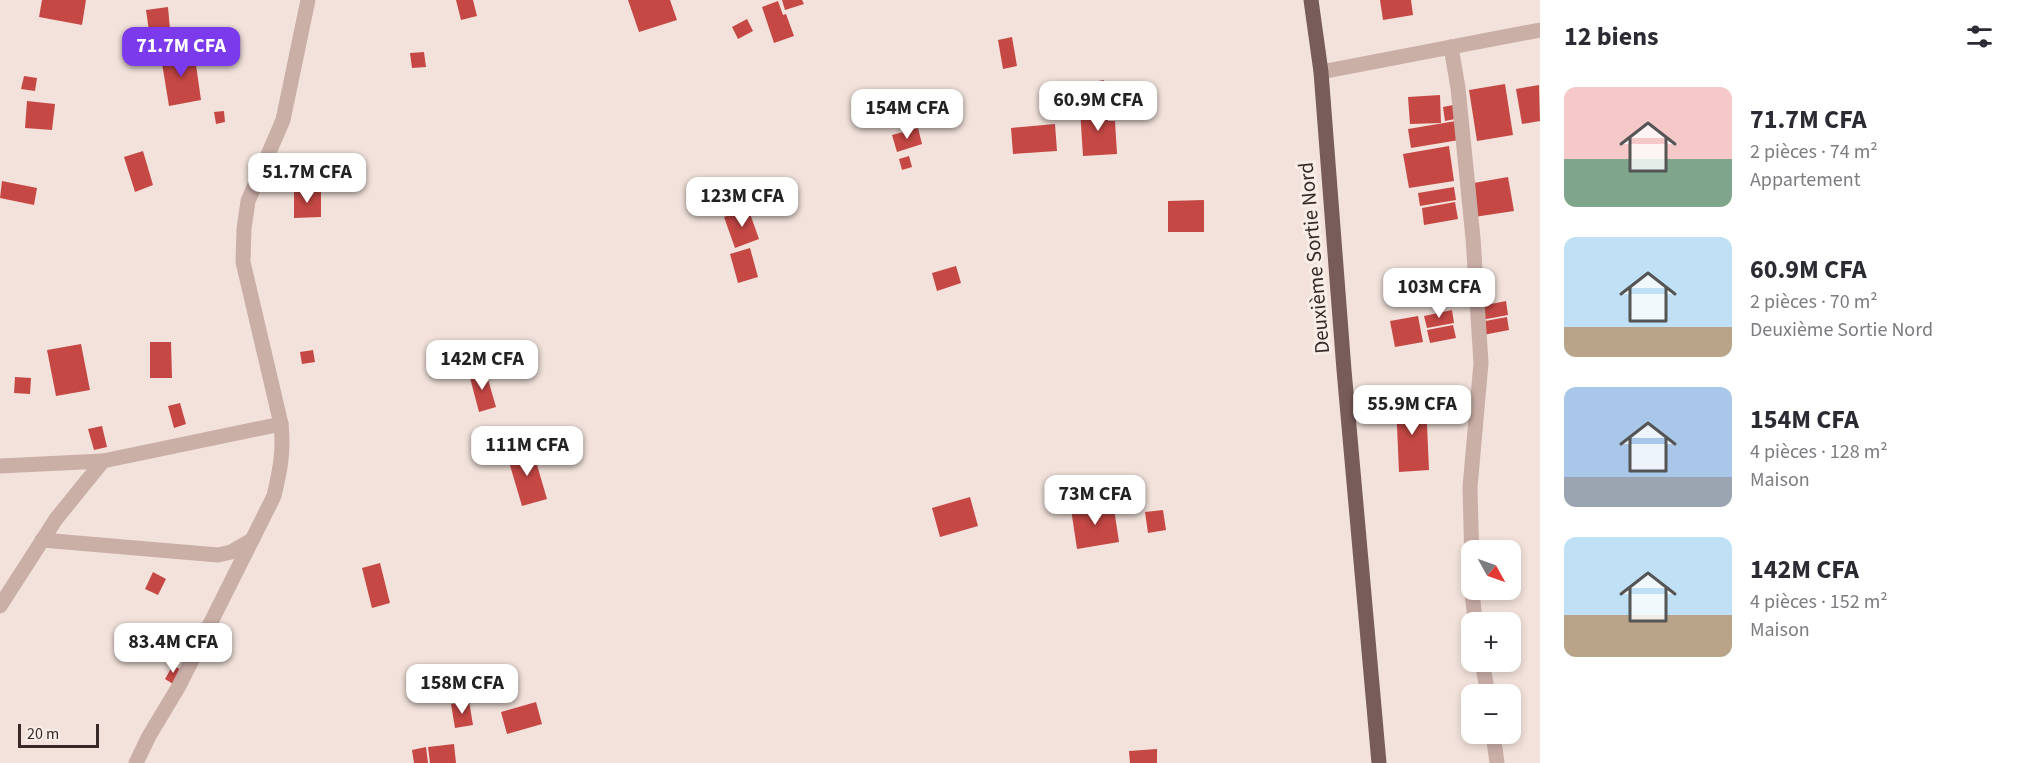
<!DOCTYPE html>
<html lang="fr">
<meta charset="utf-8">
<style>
body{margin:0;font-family:"Source Sans 3",sans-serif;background:#f7f7f7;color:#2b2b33;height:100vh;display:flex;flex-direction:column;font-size:22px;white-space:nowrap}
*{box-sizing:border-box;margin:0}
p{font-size:20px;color:#7c7c81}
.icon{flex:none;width:33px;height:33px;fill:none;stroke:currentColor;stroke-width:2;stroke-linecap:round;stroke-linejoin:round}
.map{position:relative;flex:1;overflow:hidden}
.details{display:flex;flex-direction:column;background:#fff;width:480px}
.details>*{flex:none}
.needle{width:39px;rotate:130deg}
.fabs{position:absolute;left:1461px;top:540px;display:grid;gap:12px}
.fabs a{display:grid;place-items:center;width:60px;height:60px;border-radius:12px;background:#fff;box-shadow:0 3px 9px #0003;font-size:30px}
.scale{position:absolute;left:18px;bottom:15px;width:81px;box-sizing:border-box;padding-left:6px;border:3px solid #362928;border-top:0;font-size:16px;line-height:21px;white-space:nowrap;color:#362928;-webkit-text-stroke:4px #f9ede8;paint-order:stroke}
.price{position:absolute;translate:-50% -51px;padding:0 14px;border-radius:12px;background:#fff;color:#222;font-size:20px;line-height:39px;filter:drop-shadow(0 2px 3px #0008)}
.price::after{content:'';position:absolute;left:50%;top:36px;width:18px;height:14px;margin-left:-9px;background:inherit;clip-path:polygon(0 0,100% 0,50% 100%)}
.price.current{background:#7c3aed;color:#fff}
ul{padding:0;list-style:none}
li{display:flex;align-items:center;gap:18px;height:150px;padding:0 24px}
li span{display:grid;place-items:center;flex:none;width:168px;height:120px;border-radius:12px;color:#555}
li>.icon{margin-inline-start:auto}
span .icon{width:72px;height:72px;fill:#fffc;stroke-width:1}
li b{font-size:26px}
h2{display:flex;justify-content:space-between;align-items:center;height:72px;padding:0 24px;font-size:26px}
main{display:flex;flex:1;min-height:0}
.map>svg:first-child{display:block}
.building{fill:#c64845}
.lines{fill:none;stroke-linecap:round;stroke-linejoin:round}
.street{stroke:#caafa7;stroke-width:15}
.primary{stroke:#785c59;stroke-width:15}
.labels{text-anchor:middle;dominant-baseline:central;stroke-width:6;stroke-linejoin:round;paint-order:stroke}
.street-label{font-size:21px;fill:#362928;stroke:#f9ede8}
</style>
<main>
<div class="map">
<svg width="1540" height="763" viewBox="0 0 1540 763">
<rect width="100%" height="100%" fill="#f2e2db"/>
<!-- building -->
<g class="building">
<path d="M42 0H86L82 25 39 17Z"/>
<path d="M456 0H473L477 16 461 20Z"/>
<path d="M628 0H670L677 20 639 32Z"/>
<path d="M782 0H802L804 4 785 10Z"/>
<path d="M1380 0H1411L1413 15 1383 20Z"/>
<path d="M778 1 783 15 786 14 794 36 774 43 762 7Z"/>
<path d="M168 7 170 29 149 31 146 10Z"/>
<path d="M747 19 753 31 738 39 732 27Z"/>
<path d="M1012 37 1017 66 1003 69 998 40Z"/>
<path d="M194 51 201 100 169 106 161 57Z"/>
<path d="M424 52 426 67 412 68 410 53Z"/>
<path d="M24 76 37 78 35 91 21 89Z"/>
<path d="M1104 80 1108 103 1079 108 1075 85Z"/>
<path d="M1505 84 1513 135 1477 141 1469 90Z"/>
<path d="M1539 85 1540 121 1522 124 1516 89Z"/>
<path d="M1440 95 1441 123 1410 124 1408 97Z"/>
<path d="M27 101 55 104 52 130 25 128Z"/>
<path d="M1453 105 1455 119 1445 121 1443 107Z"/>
<path d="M1108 107V121H1115L1117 154 1083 156 1080 109Z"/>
<path d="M224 111 225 122 216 124 214 112Z"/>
<path d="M1456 121 1459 140 1411 148 1408 129Z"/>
<path d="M1055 124 1057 151 1013 154 1011 128Z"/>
<path d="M918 128 922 144 897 152 892 135Z"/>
<path d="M1449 146 1454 181 1409 188 1403 154Z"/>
<path d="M143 151 153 185 135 192 124 157Z"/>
<path d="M909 156 912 167 902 170 899 159Z"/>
<path d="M1508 177 1514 211 1474 217 1468 184Z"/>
<path d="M2 181 37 188 34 205 0 198Z"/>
<path d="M1454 187 1456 200 1420 206 1418 193Z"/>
<path d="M294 191H321V217L294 218Z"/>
<path d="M1204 200V232H1168V201Z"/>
<path d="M1455 202 1458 219 1424 225 1422 208Z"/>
<path d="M748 208 759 239 735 248 724 217Z"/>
<path d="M750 248 758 277 738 283 730 254Z"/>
<path d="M956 266 961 283 937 291 932 273Z"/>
<path d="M1489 290 1491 304 1506 301 1508 315 1481 320 1477 292Z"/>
<path d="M1452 310 1454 323 1427 328 1424 316Z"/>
<path d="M1418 316 1423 342 1395 347 1390 321Z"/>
<path d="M1507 317 1509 330 1483 335 1480 322Z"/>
<path d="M1453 325 1456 338 1430 343 1427 330Z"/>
<path d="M150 342H171L172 378H150Z"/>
<path d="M81 344 90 390 56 396 47 350Z"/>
<path d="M313 350 315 362 302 364 300 352Z"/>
<path d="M485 369 496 407 479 412 469 374Z"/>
<path d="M15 377 31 378 30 394 14 393Z"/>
<path d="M1426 401 1429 470 1399 472 1396 403Z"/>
<path d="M180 403 186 424 174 428 168 406Z"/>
<path d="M102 426 107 447 94 450 88 429Z"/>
<path d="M532 448 547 499 522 506 507 455Z"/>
<path d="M970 497 978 526 940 537 932 508Z"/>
<path d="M1113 502 1119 542 1077 549 1071 509Z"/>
<path d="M1163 510 1166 530 1148 533 1145 512Z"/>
<path d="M380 563 390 603 372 608 362 568Z"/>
<path d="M153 572 166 579 158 595 145 589Z"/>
<path d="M173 665 181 670 173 684 165 679Z"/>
<path d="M469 701 473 725 455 728 451 704Z"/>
<path d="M536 702 542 724 507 734 501 712Z"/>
<path d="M454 744 456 763H430L428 747Z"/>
<path d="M426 747 428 763H414L412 750Z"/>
<path d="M1157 749V763H1130L1129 751Z"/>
</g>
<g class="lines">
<!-- street -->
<g class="street">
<path d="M1451 47 1458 88 1473 238 1481 363 1470 487 1472 565"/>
<path d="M1321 72 1540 30"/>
<path d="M0 466 103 461 281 424"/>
<path d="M42 540 218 555 231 552 252 540"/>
<path d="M1472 590 1475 622"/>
<path d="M0 606 56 519 103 461"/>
<path d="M1482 662 1488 694"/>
<path d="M1493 734 1497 763"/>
<path d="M136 763 149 736 179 686 274 496C280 470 284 452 281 424L243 262 244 229 248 201 283 120 308 0"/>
</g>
<!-- primary -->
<path class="primary" d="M1311 0 1321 72 1344 370 1379 763"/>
</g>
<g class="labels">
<!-- street labels -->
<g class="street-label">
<text transform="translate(1314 258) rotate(-95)">Deuxième Sortie Nord</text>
</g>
</g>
</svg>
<div class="fabs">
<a><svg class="needle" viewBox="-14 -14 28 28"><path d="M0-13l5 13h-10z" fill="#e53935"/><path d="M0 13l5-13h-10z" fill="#7c7c81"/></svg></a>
<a>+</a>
<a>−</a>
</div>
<div class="scale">20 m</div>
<b class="price current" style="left:181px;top:78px">71.7M CFA</b>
<b class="price" style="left:1098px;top:132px">60.9M CFA</b>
<b class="price" style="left:907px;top:140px">154M CFA</b>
<b class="price" style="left:307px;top:204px">51.7M CFA</b>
<b class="price" style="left:742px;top:228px">123M CFA</b>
<b class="price" style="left:1439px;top:319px">103M CFA</b>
<b class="price" style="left:482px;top:391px">142M CFA</b>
<b class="price" style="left:1412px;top:436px">55.9M CFA</b>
<b class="price" style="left:527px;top:477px">111M CFA</b>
<b class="price" style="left:1095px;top:526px">73M CFA</b>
<b class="price" style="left:173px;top:674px">83.4M CFA</b>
<b class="price" style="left:462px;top:715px">158M CFA</b>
</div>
<section class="details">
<h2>12 biens<svg class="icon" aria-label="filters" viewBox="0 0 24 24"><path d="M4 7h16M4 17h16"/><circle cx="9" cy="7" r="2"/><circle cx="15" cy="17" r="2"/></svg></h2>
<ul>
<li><span style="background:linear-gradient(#f6c9c9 60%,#7fa58c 0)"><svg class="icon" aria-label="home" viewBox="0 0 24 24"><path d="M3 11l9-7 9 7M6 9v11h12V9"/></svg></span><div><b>71.7M CFA</b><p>2 pièces · 74 m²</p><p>Appartement</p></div></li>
<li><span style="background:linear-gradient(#bfe0f5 75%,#b9a48a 0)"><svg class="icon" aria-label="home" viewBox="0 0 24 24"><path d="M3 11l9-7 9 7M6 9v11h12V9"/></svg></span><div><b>60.9M CFA</b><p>2 pièces · 70 m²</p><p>Deuxième Sortie Nord</p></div></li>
<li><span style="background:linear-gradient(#a9c7e8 75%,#9aa5b1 0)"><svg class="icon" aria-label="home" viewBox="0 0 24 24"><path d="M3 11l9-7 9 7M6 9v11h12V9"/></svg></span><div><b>154M CFA</b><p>4 pièces · 128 m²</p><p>Maison</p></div></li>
<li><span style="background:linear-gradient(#bfe0f5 65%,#b9a48a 0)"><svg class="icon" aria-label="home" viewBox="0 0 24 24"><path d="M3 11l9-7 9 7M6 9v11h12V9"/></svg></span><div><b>142M CFA</b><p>4 pièces · 152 m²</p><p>Maison</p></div></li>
</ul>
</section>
</main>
